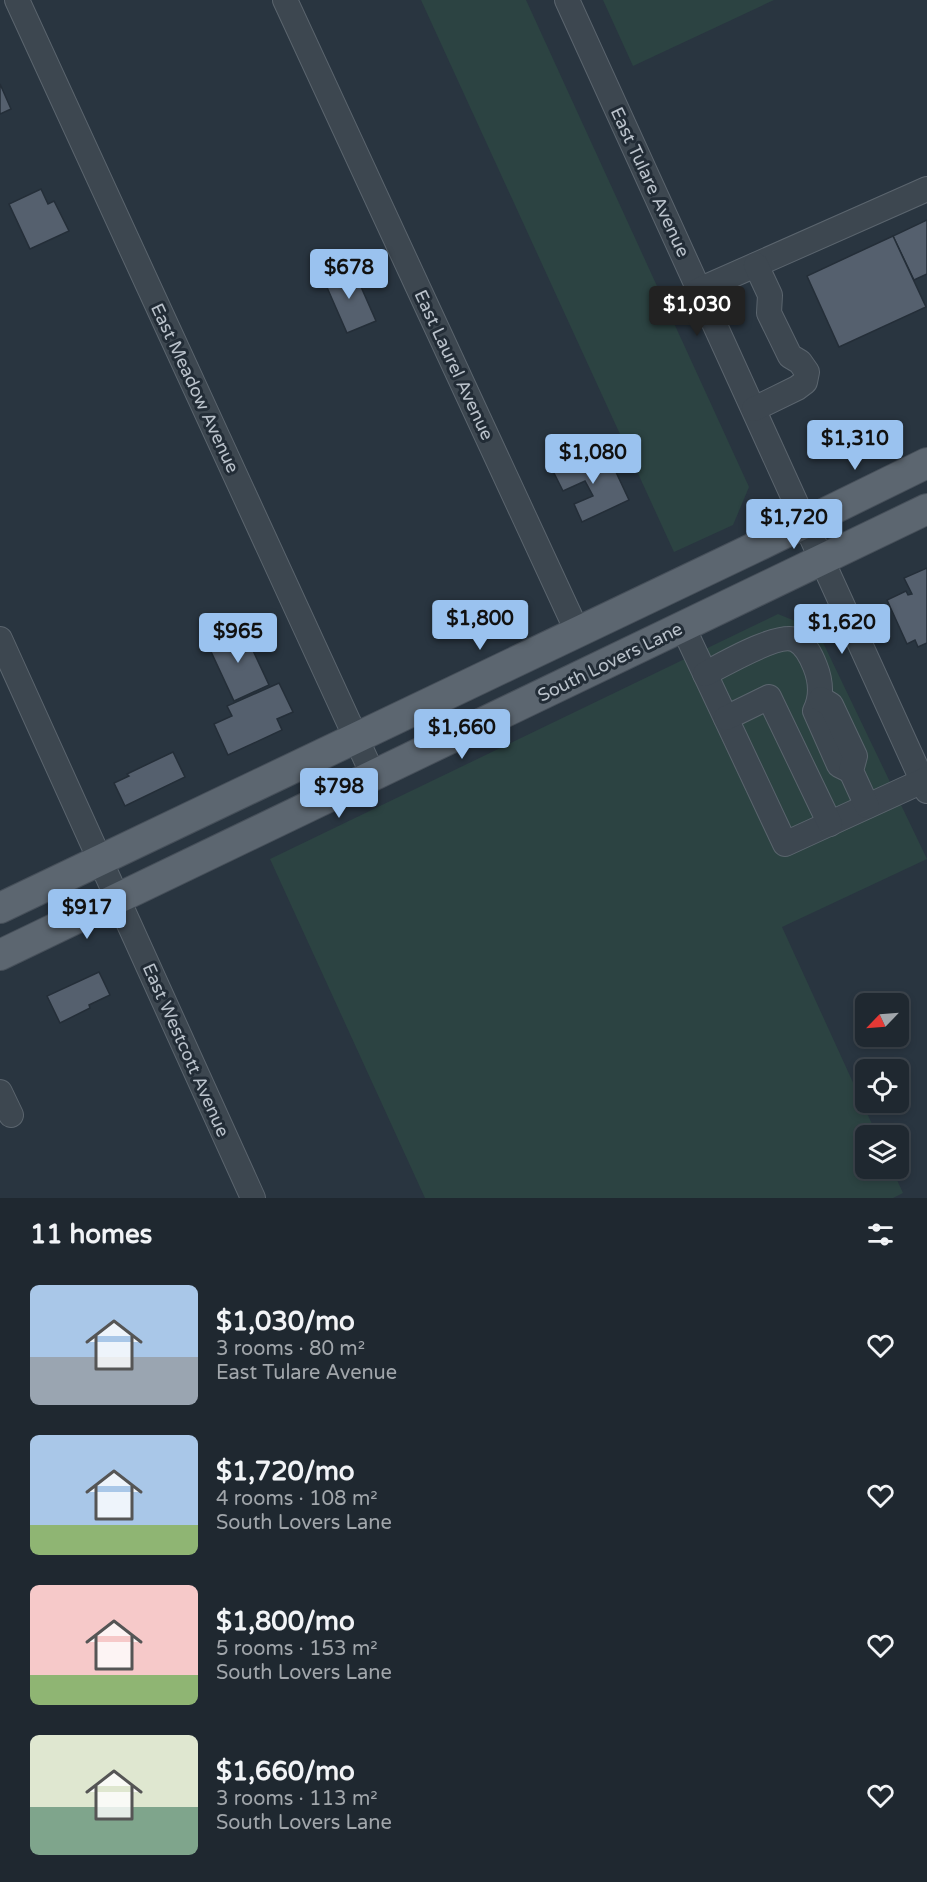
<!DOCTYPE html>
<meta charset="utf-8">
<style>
body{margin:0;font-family:"Varela Round",sans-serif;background:#273038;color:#f1f3f6;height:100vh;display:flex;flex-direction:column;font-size:22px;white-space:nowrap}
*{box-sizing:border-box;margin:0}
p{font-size:20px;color:#a1a6ab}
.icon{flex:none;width:33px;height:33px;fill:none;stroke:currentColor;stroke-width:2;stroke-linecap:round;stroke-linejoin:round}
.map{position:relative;height:1198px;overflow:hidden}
.panel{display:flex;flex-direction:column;background:#1f2830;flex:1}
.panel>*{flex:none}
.needle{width:39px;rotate:245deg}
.buttons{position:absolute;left:855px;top:993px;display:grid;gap:12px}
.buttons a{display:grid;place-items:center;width:54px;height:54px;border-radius:9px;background:#1f2830;box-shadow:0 3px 9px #0003,0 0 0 2px #3c444c;font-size:30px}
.price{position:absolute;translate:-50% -51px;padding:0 14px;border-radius:6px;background:#9ac2ef;color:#111;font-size:20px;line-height:39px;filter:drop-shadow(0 2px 3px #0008)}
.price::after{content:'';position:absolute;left:50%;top:36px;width:18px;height:14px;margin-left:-9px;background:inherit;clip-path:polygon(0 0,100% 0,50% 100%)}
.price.current{background:#222;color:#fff}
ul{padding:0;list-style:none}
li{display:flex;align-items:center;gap:18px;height:150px;padding:0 30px}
li span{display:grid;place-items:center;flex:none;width:168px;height:120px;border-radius:9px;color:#555}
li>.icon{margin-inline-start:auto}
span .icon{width:72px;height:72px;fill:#fffc;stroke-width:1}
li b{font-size:26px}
h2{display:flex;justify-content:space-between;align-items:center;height:72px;padding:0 30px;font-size:26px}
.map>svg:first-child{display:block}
.green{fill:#2c4342}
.building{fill:#55606e;stroke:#242e38;stroke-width:1.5}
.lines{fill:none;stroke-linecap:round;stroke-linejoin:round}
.minor-casing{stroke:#5b656e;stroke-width:26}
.major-casing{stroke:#47505a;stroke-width:32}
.minor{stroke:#3d4750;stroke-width:24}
.major{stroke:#5c6670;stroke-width:30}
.labels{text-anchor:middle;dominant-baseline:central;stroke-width:6;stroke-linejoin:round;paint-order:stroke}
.street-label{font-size:18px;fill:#bac2cb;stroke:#222c36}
</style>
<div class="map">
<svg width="927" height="1198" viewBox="0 0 927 1198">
<rect width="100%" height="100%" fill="#293540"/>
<!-- green -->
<g class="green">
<path d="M421 0H526L749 487 733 525 674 552Z"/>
<path d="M603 0H774L633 66Z"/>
<path d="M778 614 817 630 927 859 782 927 877 1135 866 1136V1168L892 1169 903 1193 893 1198H425L270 859Z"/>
</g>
<!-- building -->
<g class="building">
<path d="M0 84 11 109 0 114Z"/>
<path d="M41 189 48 204 54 201 69 231 30 249 9 204Z"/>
<path d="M927 220V274L914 280 893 236Z"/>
<path d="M893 236 926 307 839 347 807 276Z"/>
<path d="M343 267 350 283 358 280 376 321 347 333 322 276Z"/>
<path d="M608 455 629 500 582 522 574 504 593 496 585 481 563 491 552 469 579 456 583 467Z"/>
<path d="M927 568V643L918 647 915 640 907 644 887 600 906 591 908 595 912 594 904 578Z"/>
<path d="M242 627 269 685 234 701 207 643Z"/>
<path d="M279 683 293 712 277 719 282 730 228 755 214 724 232 716 227 706Z"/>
<path d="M173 752 185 777 125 806 114 783 129 776 127 774Z"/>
<path d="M99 972 110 995 89 1005 90 1008 60 1023 47 996Z"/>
</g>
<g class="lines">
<defs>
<g id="minor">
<path d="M17 0 373 775"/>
<path d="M285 0 577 631"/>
<path d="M567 0 927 791"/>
<path d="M699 290 927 189"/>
<path d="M754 409 797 388 805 382 807 372 800 362 790 356 769 313 770 295 756 265"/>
<path d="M683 627 785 844 927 779"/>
<path d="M0 639 253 1198"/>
<path d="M705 674C722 665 779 632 796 640 806 645 811 656 815 666 821 681 822 697 815 711L839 765 851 771"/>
<path d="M821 699 831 705 855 756 851 771 867 806"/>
<path d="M726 718 769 697 830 824"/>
<path d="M0 1092 11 1115"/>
</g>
<g id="major">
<path d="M0 908 762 544 927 463"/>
<path d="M0 955 927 509"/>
</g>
</defs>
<!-- minor casing -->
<use href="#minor" class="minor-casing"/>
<!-- major casing -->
<use href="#major" class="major-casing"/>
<!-- minor -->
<use href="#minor" class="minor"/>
<!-- major -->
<use href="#major" class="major"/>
</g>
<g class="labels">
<!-- street labels -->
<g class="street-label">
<text transform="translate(650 182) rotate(65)">East Tulare Avenue</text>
<text transform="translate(454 365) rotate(65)">East Laurel Avenue</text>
<text transform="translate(195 388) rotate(65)">East Meadow Avenue</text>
<text transform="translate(610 662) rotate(-26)">South Lovers Lane</text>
<text transform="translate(186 1050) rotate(66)">East Westcott Avenue</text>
</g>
</g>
</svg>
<div class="buttons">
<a><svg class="needle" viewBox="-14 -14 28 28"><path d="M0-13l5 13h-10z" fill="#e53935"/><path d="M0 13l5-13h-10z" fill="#a1a6ab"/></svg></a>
<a><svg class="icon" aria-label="locate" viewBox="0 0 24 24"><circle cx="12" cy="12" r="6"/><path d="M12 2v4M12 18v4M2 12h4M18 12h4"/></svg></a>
<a><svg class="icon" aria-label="layers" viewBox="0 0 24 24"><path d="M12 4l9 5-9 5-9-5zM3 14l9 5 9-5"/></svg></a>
</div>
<b class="price" style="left:349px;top:300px">$678</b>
<b class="price current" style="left:697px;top:337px">$1,030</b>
<b class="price" style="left:855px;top:471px">$1,310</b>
<b class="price" style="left:593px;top:485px">$1,080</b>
<b class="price" style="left:794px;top:550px">$1,720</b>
<b class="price" style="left:480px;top:651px">$1,800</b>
<b class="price" style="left:842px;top:655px">$1,620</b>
<b class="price" style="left:238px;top:664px">$965</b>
<b class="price" style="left:462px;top:760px">$1,660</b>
<b class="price" style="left:339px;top:819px">$798</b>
<b class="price" style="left:87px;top:940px">$917</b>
</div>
<section class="panel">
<h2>11 homes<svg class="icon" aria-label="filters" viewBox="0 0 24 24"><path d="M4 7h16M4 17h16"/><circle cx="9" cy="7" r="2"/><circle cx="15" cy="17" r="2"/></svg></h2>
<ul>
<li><span style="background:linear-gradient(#a9c7e8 60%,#9aa5b1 0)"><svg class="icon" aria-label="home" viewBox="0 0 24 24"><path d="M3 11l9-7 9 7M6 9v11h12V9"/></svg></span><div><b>$1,030/mo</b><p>3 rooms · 80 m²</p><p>East Tulare Avenue</p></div><svg class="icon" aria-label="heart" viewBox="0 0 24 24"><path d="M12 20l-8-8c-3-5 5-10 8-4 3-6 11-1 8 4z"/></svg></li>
<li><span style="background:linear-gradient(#a9c7e8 75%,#8fb573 0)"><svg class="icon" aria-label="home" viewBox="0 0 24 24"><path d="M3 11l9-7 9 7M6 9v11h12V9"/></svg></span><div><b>$1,720/mo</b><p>4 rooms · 108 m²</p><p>South Lovers Lane</p></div><svg class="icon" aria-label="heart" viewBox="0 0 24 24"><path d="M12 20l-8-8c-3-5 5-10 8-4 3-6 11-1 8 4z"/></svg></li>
<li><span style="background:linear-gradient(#f6c9c9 75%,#8fb573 0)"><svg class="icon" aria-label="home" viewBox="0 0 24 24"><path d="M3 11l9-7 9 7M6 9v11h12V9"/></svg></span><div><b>$1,800/mo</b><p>5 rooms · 153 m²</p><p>South Lovers Lane</p></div><svg class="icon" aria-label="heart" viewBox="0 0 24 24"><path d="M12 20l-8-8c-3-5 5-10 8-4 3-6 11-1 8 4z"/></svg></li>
<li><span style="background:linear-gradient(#dfe7d0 60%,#7fa58c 0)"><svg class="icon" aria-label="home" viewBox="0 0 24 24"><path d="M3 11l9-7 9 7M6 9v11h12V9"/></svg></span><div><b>$1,660/mo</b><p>3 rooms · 113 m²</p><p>South Lovers Lane</p></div><svg class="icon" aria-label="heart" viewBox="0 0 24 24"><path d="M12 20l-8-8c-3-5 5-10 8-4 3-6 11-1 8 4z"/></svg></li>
</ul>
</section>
